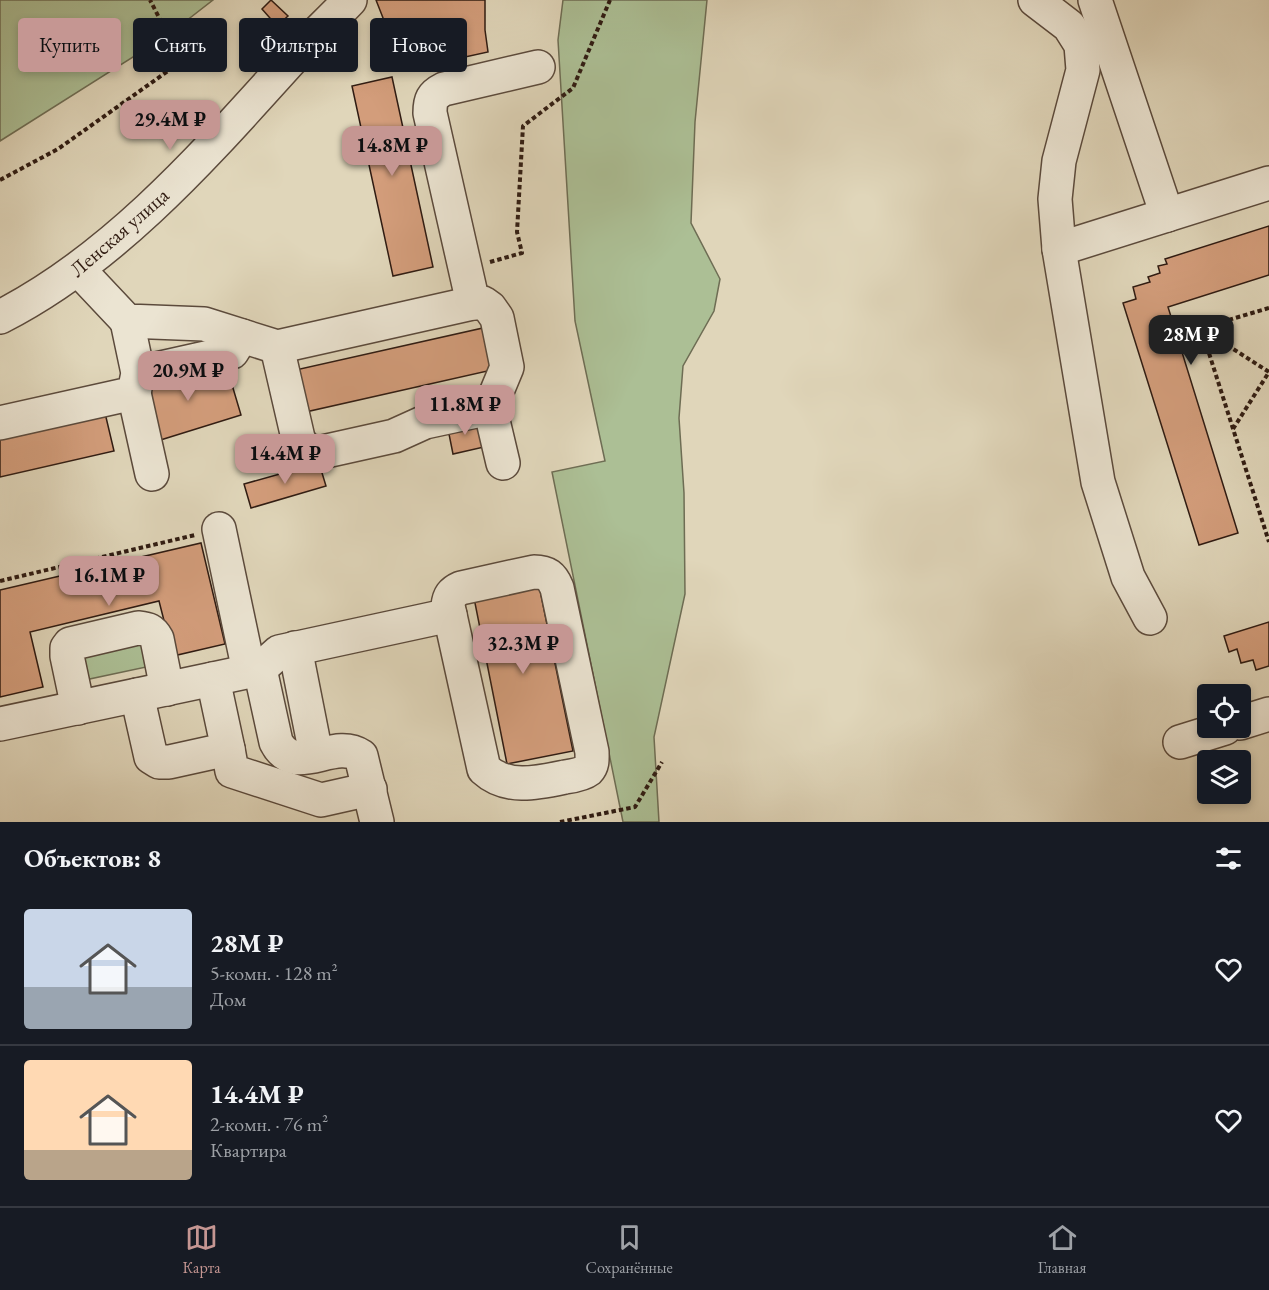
<!DOCTYPE html>
<html lang="ru">
<meta charset="utf-8">
<style>
body{margin:0;font-family:"EB Garamond",serif;background:#20242c;color:#f1f3f6;height:100vh;display:flex;flex-direction:column;font-size:22px;white-space:nowrap}
*{box-sizing:border-box;margin:0}
p{font-size:20px;color:#9ea1a6}
.icon{flex:none;width:33px;height:33px;fill:none;stroke:currentColor;stroke-width:2;stroke-linecap:round;stroke-linejoin:round}
.map{position:relative;height:822px;overflow:hidden}
.drawer{display:flex;flex-direction:column;background:#171b24;flex:1}
.drawer>*{flex:none}
.guide{position:absolute;left:18px;top:18px;width:600px;height:54px;display:flex;gap:12px}
.tools{position:absolute;left:1197px;top:684px;display:grid;gap:12px}
.tools a{display:grid;place-items:center;width:54px;height:54px;border-radius:6px;background:#171b24;box-shadow:0 3px 9px #0003;font-size:30px}
.price{position:absolute;translate:-50% -51px;padding:0 14px;border-radius:12px;background:#c59692;color:#111;font-size:20px;line-height:39px;filter:drop-shadow(0 2px 3px #0008)}
.price::after{content:'';position:absolute;left:50%;top:36px;width:18px;height:14px;margin-left:-9px;background:inherit;clip-path:polygon(0 0,100% 0,50% 100%)}
.price.on{background:#222;color:#fff}
ul{padding:0;list-style:none}
li{display:flex;align-items:center;gap:18px;height:150px;padding:0 24px}
li+li{border-top:2px solid #363941}
li span{display:grid;place-items:center;flex:none;width:168px;height:120px;border-radius:6px;color:#555}
li>.icon{margin-inline-start:auto}
span .icon{width:72px;height:72px;fill:#fffc;stroke-width:1}
li b{font-size:26px}
h2{display:flex;justify-content:space-between;align-items:center;height:72px;padding:0 24px;font-size:26px}
.tag{padding:0 21px;border-radius:6px;background:#171b24;box-shadow:0 3px 9px #0003;font-size:21px;line-height:54px}
.tag.on{background:#c59692;color:#111}
.dock{display:flex;justify-content:space-around;align-items:center;height:84px;border-top:2px solid #363941;background:#171b24;font-size:16px;color:#9ea1a6}
.dock a{display:grid;justify-items:center;gap:3px}
.dock .on{color:#c59692}
.map>svg:first-child{display:block}
.green{fill:#acbf95;stroke:#6e6d54;stroke-width:1.5}
.building{fill:#d39d7b;stroke:#2f1b12;stroke-width:1.5}
.lines{fill:none;stroke-linecap:round;stroke-linejoin:round}
.minor-casing{stroke:#5b4a3c;stroke-width:36}
.path{stroke:#2f1b12;stroke-width:4;stroke-dasharray:4.5 3;stroke-linecap:butt}
.minor{stroke:#ebe4d2;stroke-width:33}
.labels{text-anchor:middle;dominant-baseline:central;stroke-width:4.5;stroke-linejoin:round;paint-order:stroke}
.street-label{font-size:21px;fill:#2f1b12;stroke:#ebe4d2}
</style>
<div class="map">
<svg width="1269" height="822" viewBox="0 0 1269 822">
<rect width="100%" height="100%" fill="#e0d6ba"/>
<filter id="stains"><feTurbulence type="fractalNoise" baseFrequency=".00333" numOctaves="4"/><feColorMatrix values="0 0 0 0 .2 0 0 0 0 .09 0 0 0 0 .02 0 0 0 .5 -.17"/></filter>
<radialGradient id="worn" r=".72"><stop offset=".6" stop-color="#630" stop-opacity="0"/><stop offset="1" stop-color="#630" stop-opacity=".3"/></radialGradient>
<!-- green -->
<g class="green">
<path d="M0 0H213L168 35 0 141Z"/>
<path d="M563 0H707L695 122 691 223 720 279 714 311 683 366 679 418 684 493 685 594 654 737 659 822H623L552 472 605 461 575 321 558 40Z"/>
<path d="M134 640 147 649 151 666 80 681 77 664 88 650Z"/>
</g>
<!-- building -->
<g class="building">
<path d="M271 0 288 16 277 26 262 9Z"/>
<path d="M376 0H485V30L488 52 410 69 405 53 394 46Z"/>
<path d="M392 77 433 267 393 276 352 86Z"/>
<path d="M1269 226V275L1168 307 1238 533 1199 545 1123 303 1136 299 1133 287 1150 282 1148 277 1160 273 1158 266 1167 264 1165 259Z"/>
<path d="M483 328 492 370 301 413 291 371Z"/>
<path d="M213 363 219 381 230 378 241 415 154 442 137 387Z"/>
<path d="M105 413 114 451 0 477V437Z"/>
<path d="M477 417 484 447 453 454 447 424Z"/>
<path d="M319 463 326 486 251 508 244 484Z"/>
<path d="M201 543 225 644 173 656 159 601 30 632 43 687 0 697V590Z"/>
<path d="M539 585 573 751 507 764 474 598Z"/>
<path d="M1269 622V666L1256 670 1253 660 1241 663 1237 649 1229 652 1224 636Z"/>
</g>
<g class="lines">
<defs>
<g id="minor">
<path d="M1035 0 1069 26 1081 45 1083 70 1059 161 1055 199 1059 249 1098 482 1128 577 1150 618"/>
<path d="M1095 0 1167 215"/>
<path d="M1059 249 1269 183"/>
<path d="M78 269 127 321 204 324 277 347 473 303 430 113C430 100 432 95 444 89L538 67"/>
<path d="M473 303H483L490 308 497 318 507 367 490 408 503 463"/>
<path d="M0 317C114 259 204 156 289 62 308 41 330 21 350 0"/>
<path d="M277 347 298 438C303 449 309 452 322 452L394 436 425 422 490 408"/>
<path d="M138 373 232 352 242 336"/>
<path d="M134 393 152 474"/>
<path d="M0 423 134 393 138 373 127 321"/>
<path d="M219 529 249 671"/>
<path d="M534 572C547 572 552 576 557 588L592 752C592 758 593 765 588 770 583 774 572 776 565 777 537 783 507 790 484 769L448 606C449 596 452 592 461 588Z"/>
<path d="M295 648 313 739"/>
<path d="M260 669 276 742C295 779 333 737 361 756L377 822"/>
<path d="M137 695 151 757 159 762H169L228 749 213 679"/>
<path d="M78 708 67 656V648L70 644 138 628C148 629 152 630 157 639L167 689"/>
<path d="M1240 723 1269 714"/>
<path d="M0 724 260 669 279 652 450 615"/>
<path d="M1180 742 1225 728"/>
<path d="M228 749 232 771 321 800 370 789"/>
</g>
</defs>
<!-- minor casing -->
<use href="#minor" class="minor-casing"/>
<!-- path -->
<g class="path">
<path d="M0 180 58 149 175 66 168 35 150 0"/>
<path d="M490 262 522 253 517 232 523 126 573 88 610 0"/>
<path d="M1269 308 1201 328 1269 542"/>
<path d="M1202 329 1269 372"/>
<path d="M1233 429 1269 372"/>
<path d="M0 581 195 535"/>
<path d="M560 822 635 807 662 762"/>
</g>
<!-- minor -->
<use href="#minor" class="minor"/>
</g>
<g class="labels">
<!-- street labels -->
<g class="street-label">
<text transform="translate(119 232) rotate(-41)">Ленская улица</text>
</g>
</g>
<rect width="100%" height="100%" filter="url(#stains)"/>
<rect width="100%" height="100%" fill="url(#worn)"/>
</svg>
<div class="tools">
<a><svg class="icon" aria-label="locate" viewBox="0 0 24 24"><circle cx="12" cy="12" r="6"/><path d="M12 2v4M12 18v4M2 12h4M18 12h4"/></svg></a>
<a><svg class="icon" aria-label="layers" viewBox="0 0 24 24"><path d="M12 4l9 5-9 5-9-5zM3 14l9 5 9-5"/></svg></a>
</div>
<b class="price" style="left:170px;top:151px">29.4M ₽</b>
<b class="price" style="left:392px;top:177px">14.8M ₽</b>
<b class="price on" style="left:1191px;top:366px">28M ₽</b>
<b class="price" style="left:188px;top:402px">20.9M ₽</b>
<b class="price" style="left:465px;top:436px">11.8M ₽</b>
<b class="price" style="left:285px;top:485px">14.4M ₽</b>
<b class="price" style="left:109px;top:607px">16.1M ₽</b>
<b class="price" style="left:523px;top:675px">32.3M ₽</b>
<div class="guide">
<a class="tag on">Купить</a>
<a class="tag">Снять</a>
<a class="tag">Фильтры</a>
<a class="tag">Новое</a>
</div>
</div>
<section class="drawer">
<h2>Объектов: 8<svg class="icon" aria-label="filters" viewBox="0 0 24 24"><path d="M4 7h16M4 17h16"/><circle cx="9" cy="7" r="2"/><circle cx="15" cy="17" r="2"/></svg></h2>
<ul>
<li><span style="background:linear-gradient(#c9d6e8 65%,#9aa5b1 0)"><svg class="icon" aria-label="home" viewBox="0 0 24 24"><path d="M3 11l9-7 9 7M6 9v11h12V9"/></svg></span><div><b>28M ₽</b><p>5-комн. · 128 m²</p><p>Дом</p></div><svg class="icon" aria-label="heart" viewBox="0 0 24 24"><path d="M12 20l-8-8c-3-5 5-10 8-4 3-6 11-1 8 4z"/></svg></li>
<li><span style="background:linear-gradient(#ffd9b3 75%,#b9a48a 0)"><svg class="icon" aria-label="home" viewBox="0 0 24 24"><path d="M3 11l9-7 9 7M6 9v11h12V9"/></svg></span><div><b>14.4M ₽</b><p>2-комн. · 76 m²</p><p>Квартира</p></div><svg class="icon" aria-label="heart" viewBox="0 0 24 24"><path d="M12 20l-8-8c-3-5 5-10 8-4 3-6 11-1 8 4z"/></svg></li>
</ul>
</section>
<nav class="dock">
<a class="on"><svg class="icon" aria-label="map" viewBox="0 0 24 24"><path d="M3 6l6-2 6 2 6-2v14l-6 2-6-2-6 2zM9 4v14M15 6v14"/></svg>Карта</a>
<a><svg class="icon" aria-label="saved" viewBox="0 0 24 24"><path d="M7 4h10v16l-5-4-5 4z"/></svg>Сохранённые</a>
<a><svg class="icon" aria-label="home" viewBox="0 0 24 24"><path d="M3 11l9-7 9 7M6 9v11h12V9"/></svg>Главная</a>
</nav>
